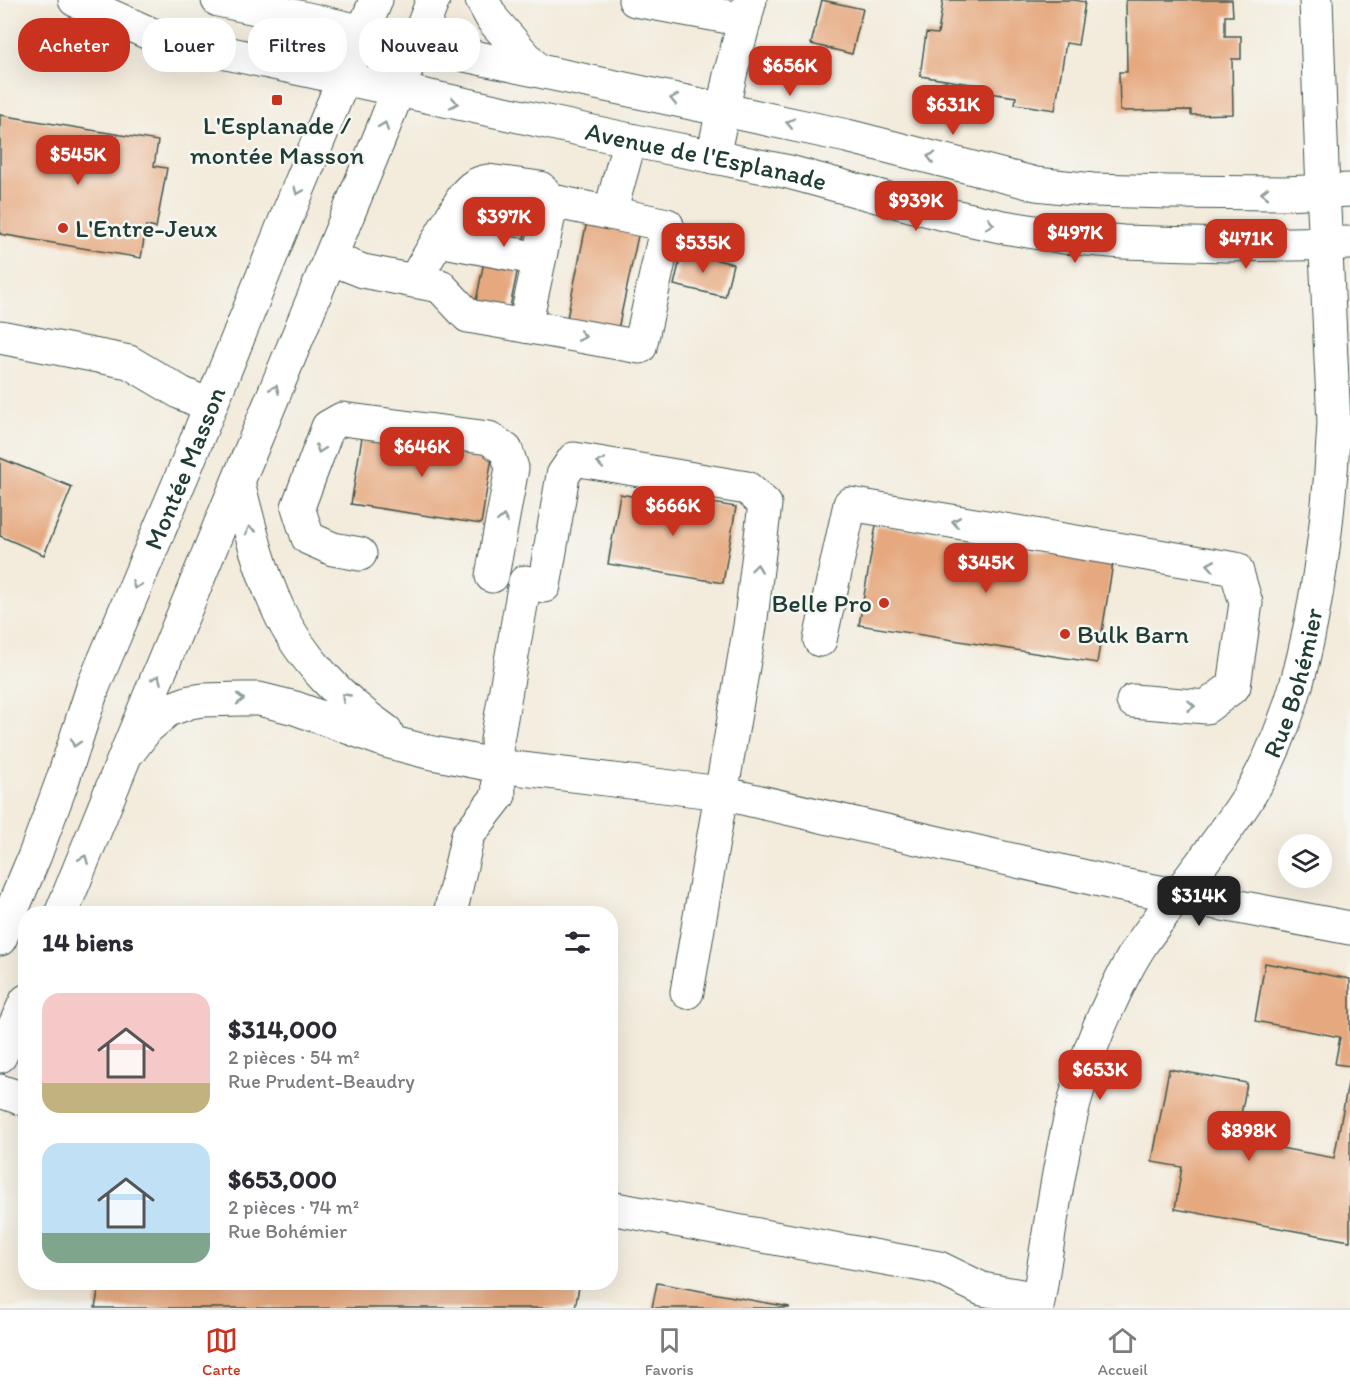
<!DOCTYPE html>
<html lang="fr">
<meta charset="utf-8">
<style>
body{margin:0;font-family:Itim,sans-serif;background:#f7f7f7;color:#2b2b33;height:100vh;display:flex;flex-direction:column;font-size:22px;white-space:nowrap}
*{box-sizing:border-box;margin:0}
p{font-size:20px;color:#7c7c81}
.icon{flex:none;width:33px;height:33px;fill:none;stroke:currentColor;stroke-width:2;stroke-linecap:round;stroke-linejoin:round}
.map{position:relative;flex:1;overflow:hidden}
.side{position:absolute;left:18px;top:906px;width:600px;height:384px;display:flex;flex-direction:column;background:#fff;border-radius:24px;box-shadow:0 6px 24px #0002}
.side>*{flex:none}
.hud{position:absolute;left:18px;top:18px;width:600px;height:54px;display:flex;gap:12px}
.controls{position:absolute;left:1278px;top:834px;display:grid;gap:12px}
.controls a{display:grid;place-items:center;width:54px;height:54px;border-radius:50%;background:#fff;box-shadow:0 6px 24px #0002;font-size:30px}
.price{position:absolute;translate:-50% -51px;padding:0 14px;border-radius:12px;background:#c8321e;color:#fff;font-size:20px;line-height:39px;filter:drop-shadow(0 2px 3px #0008)}
.price::after{content:'';position:absolute;left:50%;top:36px;width:18px;height:14px;margin-left:-9px;background:inherit;clip-path:polygon(0 0,100% 0,50% 100%)}
.price.active{background:#222;color:#fff}
ul{padding:0;list-style:none}
li{display:flex;align-items:center;gap:18px;height:150px;padding:0 24px}
li span{display:grid;place-items:center;flex:none;width:168px;height:120px;border-radius:18px;color:#555}
li>.icon{margin-inline-start:auto}
span .icon{width:72px;height:72px;fill:#fffc;stroke-width:1}
li b{font-size:26px}
h2{display:flex;justify-content:space-between;align-items:center;height:72px;padding:0 24px;font-size:26px}
.chip{padding:0 21px;border-radius:24px;background:#fff;box-shadow:0 6px 24px #0002;font-size:21px;line-height:54px}
.chip.active{background:#c8321e;color:#fff}
.tabs{display:flex;justify-content:space-around;align-items:center;height:84px;border-top:2px solid #e1e1e2;background:#fff;font-size:16px;color:#7c7c81}
.tabs a{display:grid;justify-items:center;gap:3px}
.tabs .active{color:#c8321e}
.map>svg:first-child{display:block}
.building{fill:#e6a97f}
.lines{fill:none;stroke-linecap:round;stroke-linejoin:round}
.minor-casing{stroke:#3f574d;stroke-width:35}
.major-casing{stroke:#3f574d;stroke-width:35}
.minor{stroke:#fff;stroke-width:33}
.major{stroke:#fff;stroke-width:33}
.oneway{stroke:#8f9e9a}
.poi-dot{fill:#c8321e;stroke:#f6f6f2;stroke-width:2}
.labels{text-anchor:middle;dominant-baseline:central;stroke-width:5;stroke-linejoin:round;paint-order:stroke}
.poi-label{font-size:26px;fill:#1f3d34;stroke:#f6f6f2;text-anchor:start}
.street-label{font-size:26px;fill:#1f3d34;stroke:#f6f6f2}
</style>
<div class="map">
<svg width="1350" height="1308" viewBox="0 0 1350 1308">
<rect width="100%" height="100%" fill="#f6f6f2"/>
<filter id="ink" filterUnits="userSpaceOnUse"><feTurbulence type="fractalNoise" baseFrequency=".0167" numOctaves="2"/><feDisplacementMap in="SourceGraphic" scale="12" xChannelSelector="R" yChannelSelector="G"/><feConvolveMatrix kernelMatrix="1 2 1 2 8 2 1 2 1" color-interpolation-filters="sRGB"/></filter>
<filter id="wash" filterUnits="userSpaceOnUse"><feTurbulence type="fractalNoise" baseFrequency=".008" numOctaves="4" result="noise"/><feDisplacementMap in="SourceGraphic" scale="24" xChannelSelector="R" yChannelSelector="G"/><feGaussianBlur stdDeviation="1.35" result="paint"/><feColorMatrix in="noise" values="0 0 0 0 0 0 0 0 0 0 0 0 0 0 0 0 0 1.4 0 .05"/><feComposite in="paint" operator="in"/></filter>
<g filter="url(#wash)">
<rect width="100%" height="100%" fill="#f3ebdb"/>
<g id="blocks">
<!-- building -->
<g class="building">
<path d="M822 0 863 9 852 54 811 44Z"/>
<path d="M943 0H1074L1085 2 1078 45 1066 43 1055 110 1015 104 1016 97 983 92 984 86 920 76 926 33 938 34Z"/>
<path d="M1126 0H1232L1233 16H1225V36H1241V59H1232L1233 114 1191 115V110L1120 111 1119 72H1127Z"/>
<path d="M0 115 158 141 154 166 167 168 156 228 146 226 141 258 0 234Z"/>
<path d="M500 183 534 190 509 312 475 306Z"/>
<path d="M587 221 639 231 618 329 567 318Z"/>
<path d="M682 251 733 264 725 297 674 285Z"/>
<path d="M363 431 493 451 481 524 351 504Z"/>
<path d="M0 458 72 487 44 555 0 536Z"/>
<path d="M620 494 665 502 666 495 736 507 723 583 608 564Z"/>
<path d="M876 525 1113 563 1097 663 859 625Z"/>
<path d="M1265 963 1350 979V1066L1335 1064 1340 1037 1255 1021Z"/>
<path d="M1169 1069 1247 1083 1239 1125 1278 1132 1275 1147 1334 1158 1349 1078H1350V1241L1175 1209 1182 1167 1152 1162Z"/>
<path d="M100 1282H580L575 1308H95Z"/>
<path d="M657 1283 789 1307V1308H652Z"/>
</g>
</g>
</g>
<g filter="url(#ink)">
<use href="#blocks" fill-opacity="0" stroke="#3f574d" stroke-width="1.5"/>
<g class="lines">
<defs>
<g id="minor">
<path id="s1" d="M75 0 162 39 630 140 789 172 940 213 1004 227 1064 237 1123 242 1227 245 1350 243"/>
<path d="M218 0 303 18 450 52 847 136 1036 184 1093 190 1169 192 1284 193 1350 190"/>
<path d="M482 0 493 20 537 70"/>
<path d="M635 0 745 20"/>
<path d="M713 157 730 75 750 0"/>
<path d="M439 240 539 259"/>
<path d="M330 258 363 271 414 281 464 196C471 187 477 183 488 181L540 188 552 201 610 213 630 140"/>
<path d="M414 281 440 286 468 316 525 326 552 201"/>
<path d="M525 326 640 347 667 225 610 213"/>
<path d="M0 337 129 362 181 393 210 406"/>
<path d="M238 482C249 525 259 568 278 609 299 657 344 702 386 731"/>
<path d="M360 554 333 549 308 538 298 507 328 427 342 419 489 438 506 450 512 468 492 576"/>
<path d="M544 586 563 475 574 459 747 488 765 504 750 626 687 992"/>
<path d="M820 640 850 504 1236 569 1246 603 1234 686 1206 707 1133 701"/>
<path d="M131 749 147 728 168 710 190 702 203 700 241 699H259L295 708 386 741 428 752 498 766 721 793 1117 884 1350 928"/>
<path d="M450 914 468 835 499 795 497 740 525 582"/>
<path d="M0 1091 26 1100"/>
<path d="M610 1208 939 1268 982 1289 1038 1299"/>
<path id="s2" d="M1037 1308C1054 1210 1063 1108 1104 1016 1116 990 1128 963 1144 940 1177 893 1215 849 1246 801 1292 728 1310 641 1322 556 1328 512 1332 468 1334 423L1322 166 1316 0"/>
</g>
<g id="major">
<path d="M61 914 123 761 381 134 433 0"/>
<path id="s3" d="M0 939 35 855 62 782 93 687 187 464 281 231 376 0"/>
<path d="M0 1056 16 1023 26 1001"/>
</g>
</defs>
<!-- minor casing -->
<use href="#minor" class="minor-casing"/>
<!-- major casing -->
<use href="#major" class="major-casing"/>
<!-- minor -->
<use href="#minor" class="minor"/>
<!-- major -->
<use href="#major" class="major"/>
</g>
<!-- one-way arrows -->
<defs><path id="oneway-chevron" d="M-2-3.5L2.5 0L-2 3.5" fill="none" stroke-width="1.6" stroke-linecap="round" stroke-linejoin="round" transform="scale(1.5)"/></defs>
<g class="oneway">
<use href="#oneway-chevron" transform="translate(674 99) rotate(-168)"/>
<use href="#oneway-chevron" transform="translate(454 103) rotate(12)"/>
<use href="#oneway-chevron" transform="translate(790 123) rotate(-168)"/>
<use href="#oneway-chevron" transform="translate(384 126) rotate(-69)"/>
<use href="#oneway-chevron" transform="translate(931 157) rotate(-166)"/>
<use href="#oneway-chevron" transform="translate(298 191) rotate(113)"/>
<use href="#oneway-chevron" transform="translate(1265 193) rotate(-180)"/>
<use href="#oneway-chevron" transform="translate(990 224) rotate(12)"/>
<use href="#oneway-chevron" transform="translate(582 336) rotate(10)"/>
<use href="#oneway-chevron" transform="translate(275 389) rotate(-67)"/>
<use href="#oneway-chevron" transform="translate(320 449) rotate(110)"/>
<use href="#oneway-chevron" transform="translate(601 463) rotate(-170)"/>
<use href="#oneway-chevron" transform="translate(503 519) rotate(-79)"/>
<use href="#oneway-chevron" transform="translate(956 522) rotate(-170)"/>
<use href="#oneway-chevron" transform="translate(250 530) rotate(-106)"/>
<use href="#oneway-chevron" transform="translate(1211 565) rotate(-170)"/>
<use href="#oneway-chevron" transform="translate(757 568) rotate(-83)"/>
<use href="#oneway-chevron" transform="translate(136 585) rotate(113)"/>
<use href="#oneway-chevron" transform="translate(157 679) rotate(-67)"/>
<use href="#oneway-chevron" transform="translate(345 697) rotate(-134)"/>
<use href="#oneway-chevron" transform="translate(240 699)"/>
<use href="#oneway-chevron" transform="translate(1191 706) rotate(4)"/>
<use href="#oneway-chevron" transform="translate(75 743) rotate(108)"/>
<use href="#oneway-chevron" transform="translate(84 859) rotate(-68)"/>
</g>
</g>
<!-- markers -->
<g class="poi-dot">
<rect x="271" y="94" width="12" height="12" rx="3"/>
<circle cx="63" cy="228" r="6"/>
<circle cx="884" cy="603" r="6"/>
<circle cx="1065" cy="634" r="6"/>
</g>
<g class="labels">
<!-- poi labels -->
<g class="poi-label">
<text x="277" y="125" text-anchor="middle">L'Esplanade /<tspan x="277" dy="30">montée Masson</tspan></text>
<text x="75" y="228">L'Entre-Jeux</text>
<text x="872" y="603" text-anchor="end">Belle Pro</text>
<text x="1077" y="634">Bulk Barn</text>
</g>
<!-- street labels -->
<g class="street-label">
<text stroke="none"><textPath href="#s1" startOffset="652">Avenue de l'Esplanade</textPath></text>
<text stroke="none"><textPath href="#s3" startOffset="506">Montée Masson</textPath></text>
<text stroke="none"><textPath href="#s2" startOffset="687">Rue Bohémier</textPath></text>
</g>
</g>
</svg>
<div class="controls">
<a><svg class="icon" aria-label="layers" viewBox="0 0 24 24"><path d="M12 4l9 5-9 5-9-5zM3 14l9 5 9-5"/></svg></a>
</div>
<b class="price" style="left:790px;top:97px">$656K</b>
<b class="price" style="left:953px;top:136px">$631K</b>
<b class="price" style="left:78px;top:186px">$545K</b>
<b class="price" style="left:916px;top:232px">$939K</b>
<b class="price" style="left:504px;top:248px">$397K</b>
<b class="price" style="left:1075px;top:264px">$497K</b>
<b class="price" style="left:1246px;top:270px">$471K</b>
<b class="price" style="left:703px;top:274px">$535K</b>
<b class="price" style="left:422px;top:478px">$646K</b>
<b class="price" style="left:673px;top:537px">$666K</b>
<b class="price" style="left:986px;top:594px">$345K</b>
<b class="price active" style="left:1199px;top:927px">$314K</b>
<b class="price" style="left:1100px;top:1101px">$653K</b>
<b class="price" style="left:1249px;top:1162px">$898K</b>
<div class="hud">
<a class="chip active">Acheter</a>
<a class="chip">Louer</a>
<a class="chip">Filtres</a>
<a class="chip">Nouveau</a>
</div>
<section class="side">
<h2>14 biens<svg class="icon" aria-label="filters" viewBox="0 0 24 24"><path d="M4 7h16M4 17h16"/><circle cx="9" cy="7" r="2"/><circle cx="15" cy="17" r="2"/></svg></h2>
<ul>
<li><span style="background:linear-gradient(#f6c9c9 75%,#c2b280 0)"><svg class="icon" aria-label="home" viewBox="0 0 24 24"><path d="M3 11l9-7 9 7M6 9v11h12V9"/></svg></span><div><b>$314,000</b><p>2 pièces · 54 m²</p><p>Rue Prudent-Beaudry</p></div></li>
<li><span style="background:linear-gradient(#bfe0f5 75%,#7fa58c 0)"><svg class="icon" aria-label="home" viewBox="0 0 24 24"><path d="M3 11l9-7 9 7M6 9v11h12V9"/></svg></span><div><b>$653,000</b><p>2 pièces · 74 m²</p><p>Rue Bohémier</p></div></li>
</ul>
</section>
</div>
<nav class="tabs">
<a class="active"><svg class="icon" aria-label="map" viewBox="0 0 24 24"><path d="M3 6l6-2 6 2 6-2v14l-6 2-6-2-6 2zM9 4v14M15 6v14"/></svg>Carte</a>
<a><svg class="icon" aria-label="saved" viewBox="0 0 24 24"><path d="M7 4h10v16l-5-4-5 4z"/></svg>Favoris</a>
<a><svg class="icon" aria-label="home" viewBox="0 0 24 24"><path d="M3 11l9-7 9 7M6 9v11h12V9"/></svg>Accueil</a>
</nav>
